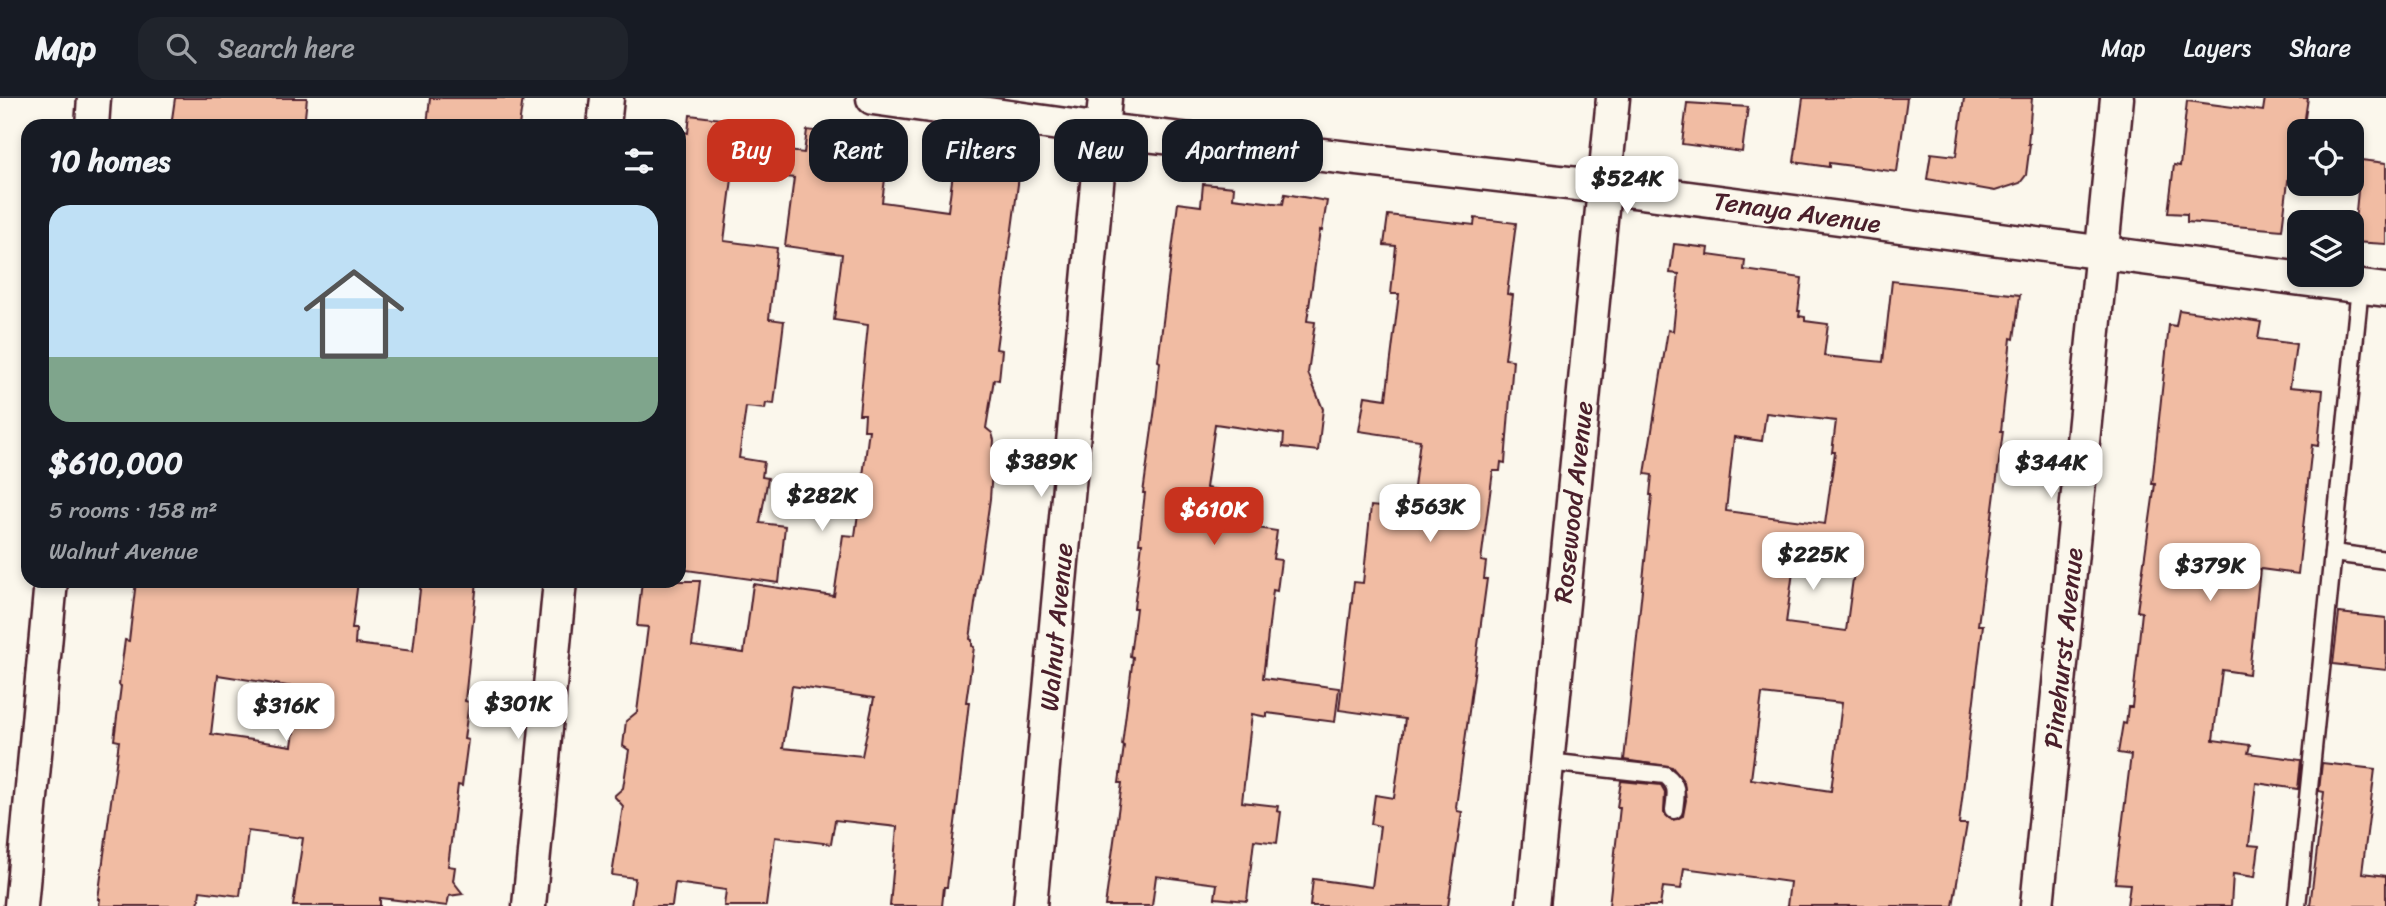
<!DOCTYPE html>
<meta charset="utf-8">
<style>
body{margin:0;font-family:Sriracha,sans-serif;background:#20242c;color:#f1f3f6;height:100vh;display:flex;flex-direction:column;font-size:26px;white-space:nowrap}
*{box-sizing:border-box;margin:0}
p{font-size:23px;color:#9ea1a6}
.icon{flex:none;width:38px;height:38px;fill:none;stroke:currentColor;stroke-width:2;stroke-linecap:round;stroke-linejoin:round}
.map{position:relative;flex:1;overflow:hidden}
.details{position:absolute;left:21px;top:21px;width:665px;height:469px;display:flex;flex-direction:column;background:#171b24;border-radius:21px;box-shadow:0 4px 10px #0003}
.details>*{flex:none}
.guide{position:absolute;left:707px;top:21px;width:665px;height:63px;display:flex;gap:14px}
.fabs{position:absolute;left:2287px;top:21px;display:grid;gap:14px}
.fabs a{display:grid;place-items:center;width:77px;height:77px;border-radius:14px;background:#171b24;box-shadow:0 4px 10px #0003;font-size:35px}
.price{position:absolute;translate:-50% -60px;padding:0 16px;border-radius:14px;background:#fff;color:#222;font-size:23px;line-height:46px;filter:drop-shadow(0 2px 4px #0008)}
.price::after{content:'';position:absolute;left:50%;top:42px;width:21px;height:16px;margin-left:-10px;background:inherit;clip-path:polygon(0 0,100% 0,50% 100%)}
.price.selected{background:#c8321e;color:#fff}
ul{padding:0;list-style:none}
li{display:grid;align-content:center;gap:14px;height:371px;padding:0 28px}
li span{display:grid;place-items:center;height:217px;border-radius:21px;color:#555}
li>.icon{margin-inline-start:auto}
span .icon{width:126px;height:126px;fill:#fffc;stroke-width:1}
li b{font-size:30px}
h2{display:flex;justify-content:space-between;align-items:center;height:84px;padding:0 28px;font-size:30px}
.chip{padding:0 24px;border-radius:21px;background:#171b24;box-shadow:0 4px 10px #0003;font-size:24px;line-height:63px}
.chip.selected{background:#c8321e;color:#fff}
header{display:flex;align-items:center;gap:42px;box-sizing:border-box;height:98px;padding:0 35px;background:#171b24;border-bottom:2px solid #363941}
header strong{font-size:33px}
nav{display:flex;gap:38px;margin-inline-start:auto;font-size:24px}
.search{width:490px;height:63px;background:#20242c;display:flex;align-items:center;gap:18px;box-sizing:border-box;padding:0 24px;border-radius:21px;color:#9ea1a6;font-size:26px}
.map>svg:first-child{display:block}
.building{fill:#f1bca3;stroke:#4a1f2b;stroke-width:2;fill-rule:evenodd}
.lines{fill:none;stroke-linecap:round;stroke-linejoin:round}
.service-casing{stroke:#4a1f2b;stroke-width:21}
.minor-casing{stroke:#4a1f2b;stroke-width:37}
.service{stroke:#fbf7ec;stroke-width:16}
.minor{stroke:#fbf7ec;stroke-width:32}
.labels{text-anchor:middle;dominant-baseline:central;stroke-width:5;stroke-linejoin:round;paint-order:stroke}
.street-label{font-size:26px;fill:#4a1f2b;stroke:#fbf7ec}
</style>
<header>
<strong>Map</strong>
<div class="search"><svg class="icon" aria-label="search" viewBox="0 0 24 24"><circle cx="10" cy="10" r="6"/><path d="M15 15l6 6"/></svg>Search here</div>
<nav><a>Map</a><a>Layers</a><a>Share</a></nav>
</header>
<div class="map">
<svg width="2386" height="808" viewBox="0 0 2386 808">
<rect width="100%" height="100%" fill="#fbf7ec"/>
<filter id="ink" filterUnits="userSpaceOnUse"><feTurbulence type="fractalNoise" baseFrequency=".0143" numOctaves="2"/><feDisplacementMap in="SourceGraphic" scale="14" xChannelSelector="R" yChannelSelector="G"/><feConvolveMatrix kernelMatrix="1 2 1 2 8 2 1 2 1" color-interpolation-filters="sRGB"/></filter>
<g filter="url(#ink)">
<!-- building -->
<g class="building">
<path d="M175 0H307L304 28H171Z"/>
<path d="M430 0H523L519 28H427Z"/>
<path d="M1803 0H1907L1897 74 1829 65V69L1794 64Z"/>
<path d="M1964 0H2032L2028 46H2030L2026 77 2020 85 1995 93 1927 81 1931 55 1956 58Z"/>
<path d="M2265 0H2308L2303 33H2300V76L2289 75 2282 132 2187 124V116L2168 115 2174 67 2180 68 2187 3 2263 13Z"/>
<path d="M1687 5 1748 9 1742 54 1682 46Z"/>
<path d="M690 17 745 24 744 33 748 34 746 48 804 55 807 32 890 43 882 104 948 113 956 52 1015 60 1013 70 1020 71 996 251 1002 252 999 282 994 281 986 330 992 335 994 342 990 401 970 541 972 542V548L974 549 966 604H969L957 709 947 789H944L942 808H890L897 729 835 722 831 746 775 739 766 808H724L726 792 675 785 672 808H631L635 780 612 777 623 708 614 698 623 690 629 652 623 648 626 623 637 614 648 529 637 528 642 483H700L692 548 744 555 753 486 834 498 843 437 855 438 869 332H864L865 316H859L868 227 834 222 842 156 785 148 794 80 733 73 724 143 777 150 769 221 784 223 774 306 766 305 765 311 746 309 739 360 764 364 762 379 768 380 760 425 785 428 779 485 679 471V41L683 42 684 34 688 35ZM792 588 874 600 862 658 783 650Z"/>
<path d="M2361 62 2386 65V146L2353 144Z"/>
<path d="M1203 86 1234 89 1233 100 1283 106 1285 96 1327 103 1322 133 1320 132 1307 223 1315 224 1308 275 1323 311 1318 353 1283 349 1284 336 1215 326 1206 390 1259 398 1251 429 1277 433 1273 461 1281 462 1277 493 1273 492 1263 580 1339 590 1335 624 1267 615V619L1252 616 1242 704 1278 708 1277 713 1281 714 1277 745 1254 742 1247 803 1215 800 1217 786 1156 778 1152 808H1105L1122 685H1119L1124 648 1122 647 1133 559 1130 558 1136 510H1134L1142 445H1139L1145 395H1143L1156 303 1160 264 1158 263 1178 105 1201 108Z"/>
<path d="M1388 117 1474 127 1475 120 1516 125 1507 196 1513 197 1505 261 1513 262 1505 365 1501 364 1500 373H1493L1481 463 1486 464 1484 481H1487L1456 709 1457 713 1462 714 1448 808H1310L1313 781 1372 789 1380 728 1371 726 1375 697 1394 700 1405 621 1339 612 1354 484 1363 485 1371 408 1411 412 1420 342 1359 333 1365 298 1386 301 1399 196H1391L1396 148 1384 147Z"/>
<path d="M1674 146 1709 150 1708 157 1745 162 1744 172 1802 180 1798 213H1800L1799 218 1805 219V223L1828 226 1824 258 1883 264 1892 183 2020 197 2014 241 2011 240 2001 333H2003L1978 527H1983L1959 726H1967L1953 808H1787L1790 784 1684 770 1681 791 1663 789 1660 808H1609L1620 709H1617L1621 683 1661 687 1665 694 1664 715 1672 722 1683 718 1686 702 1684 684 1672 669 1624 662 1652 397H1650L1652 377 1645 376 1668 232 1673 233 1679 176 1670 175ZM1766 315 1836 323 1832 354H1835L1825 426 1726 413 1734 339 1762 343ZM1795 459 1855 466 1846 533 1786 525ZM1762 596 1842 605 1831 693 1751 681Z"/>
<path d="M2179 212 2261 224 2258 241 2296 246 2290 289 2323 292 2318 348 2312 347 2298 476 2260 471 2249 576 2222 572 2213 642 2250 647 2248 655 2301 662 2298 691 2256 685 2249 747 2259 748 2255 779 2233 776 2231 808H2127L2130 786 2115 785 2131 657 2118 655 2123 625 2126 626 2128 609H2132L2142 514 2137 513 2155 386H2152L2169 227 2176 228Z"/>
<path d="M136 483H358L352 531H356L355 546 413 553 421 483H477L465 603 469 604 464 641 468 642 462 688 458 687 448 768 455 769 453 783 463 796 449 798 447 808 380 800V808H293L303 740 248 733 240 798 200 793 198 808H99L100 801H98L119 643 114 642 121 588 119 587 125 542 129 543ZM218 577 300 590 292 648 211 636Z"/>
<path d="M2339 515 2386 520V572L2333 566Z"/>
<path d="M2322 665 2375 671 2362 775 2386 778V808H2310L2324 694 2319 693Z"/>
</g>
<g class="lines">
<defs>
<g id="service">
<path d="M2333 455 2386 462"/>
<path d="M1548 664 1665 677C1679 687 1676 696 1674 712"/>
<path d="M2297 808 2360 189"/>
</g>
<g id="minor">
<path d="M873 0 1102 32 1604 89 2386 192"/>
<path d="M92 28 94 0"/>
<path d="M604 28 607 0"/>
<path d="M21 808 51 483"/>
<path d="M529 808 560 483"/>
<path d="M1030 808 1105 0"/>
<path d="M1533 808 1613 0"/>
<path d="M2037 808 2117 0"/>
</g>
</defs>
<!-- service casing -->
<use href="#service" class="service-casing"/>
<!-- minor casing -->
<use href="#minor" class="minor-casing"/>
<!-- service -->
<use href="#service" class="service"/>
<!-- minor -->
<use href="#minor" class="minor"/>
</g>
</g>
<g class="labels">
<!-- street labels -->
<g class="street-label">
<text transform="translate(1797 114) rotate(8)">Tenaya Avenue</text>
<text transform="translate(1573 404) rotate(-84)">Rosewood Avenue</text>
<text transform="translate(1056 529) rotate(-85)">Walnut Avenue</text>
<text transform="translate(2063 550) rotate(-84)">Pinehurst Avenue</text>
</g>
</g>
</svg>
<div class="fabs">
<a><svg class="icon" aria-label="locate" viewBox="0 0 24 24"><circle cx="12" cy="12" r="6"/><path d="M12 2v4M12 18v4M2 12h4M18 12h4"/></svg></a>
<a><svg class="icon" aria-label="layers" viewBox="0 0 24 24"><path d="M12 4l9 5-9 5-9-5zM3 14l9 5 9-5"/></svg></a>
</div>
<b class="price" style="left:1627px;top:118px">$524K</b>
<b class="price" style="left:1041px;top:401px">$389K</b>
<b class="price" style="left:2051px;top:402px">$344K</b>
<b class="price" style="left:822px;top:435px">$282K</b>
<b class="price" style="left:1430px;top:446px">$563K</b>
<b class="price selected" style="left:1214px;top:449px">$610K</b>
<b class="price" style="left:1813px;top:494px">$225K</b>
<b class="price" style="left:2210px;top:505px">$379K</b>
<b class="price" style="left:518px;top:643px">$301K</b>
<b class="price" style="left:286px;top:645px">$316K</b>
<div class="guide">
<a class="chip selected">Buy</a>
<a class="chip">Rent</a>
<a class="chip">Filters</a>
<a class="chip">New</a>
<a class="chip">Apartment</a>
</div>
<section class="details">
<h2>10 homes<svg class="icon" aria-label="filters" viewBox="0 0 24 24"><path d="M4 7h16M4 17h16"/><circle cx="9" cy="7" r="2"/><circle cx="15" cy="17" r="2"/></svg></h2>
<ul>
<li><span style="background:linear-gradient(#bfe0f5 70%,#7fa58c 0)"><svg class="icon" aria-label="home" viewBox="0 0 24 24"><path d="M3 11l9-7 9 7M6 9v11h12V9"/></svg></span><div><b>$610,000</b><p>5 rooms · 158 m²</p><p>Walnut Avenue</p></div></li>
</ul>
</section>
</div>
